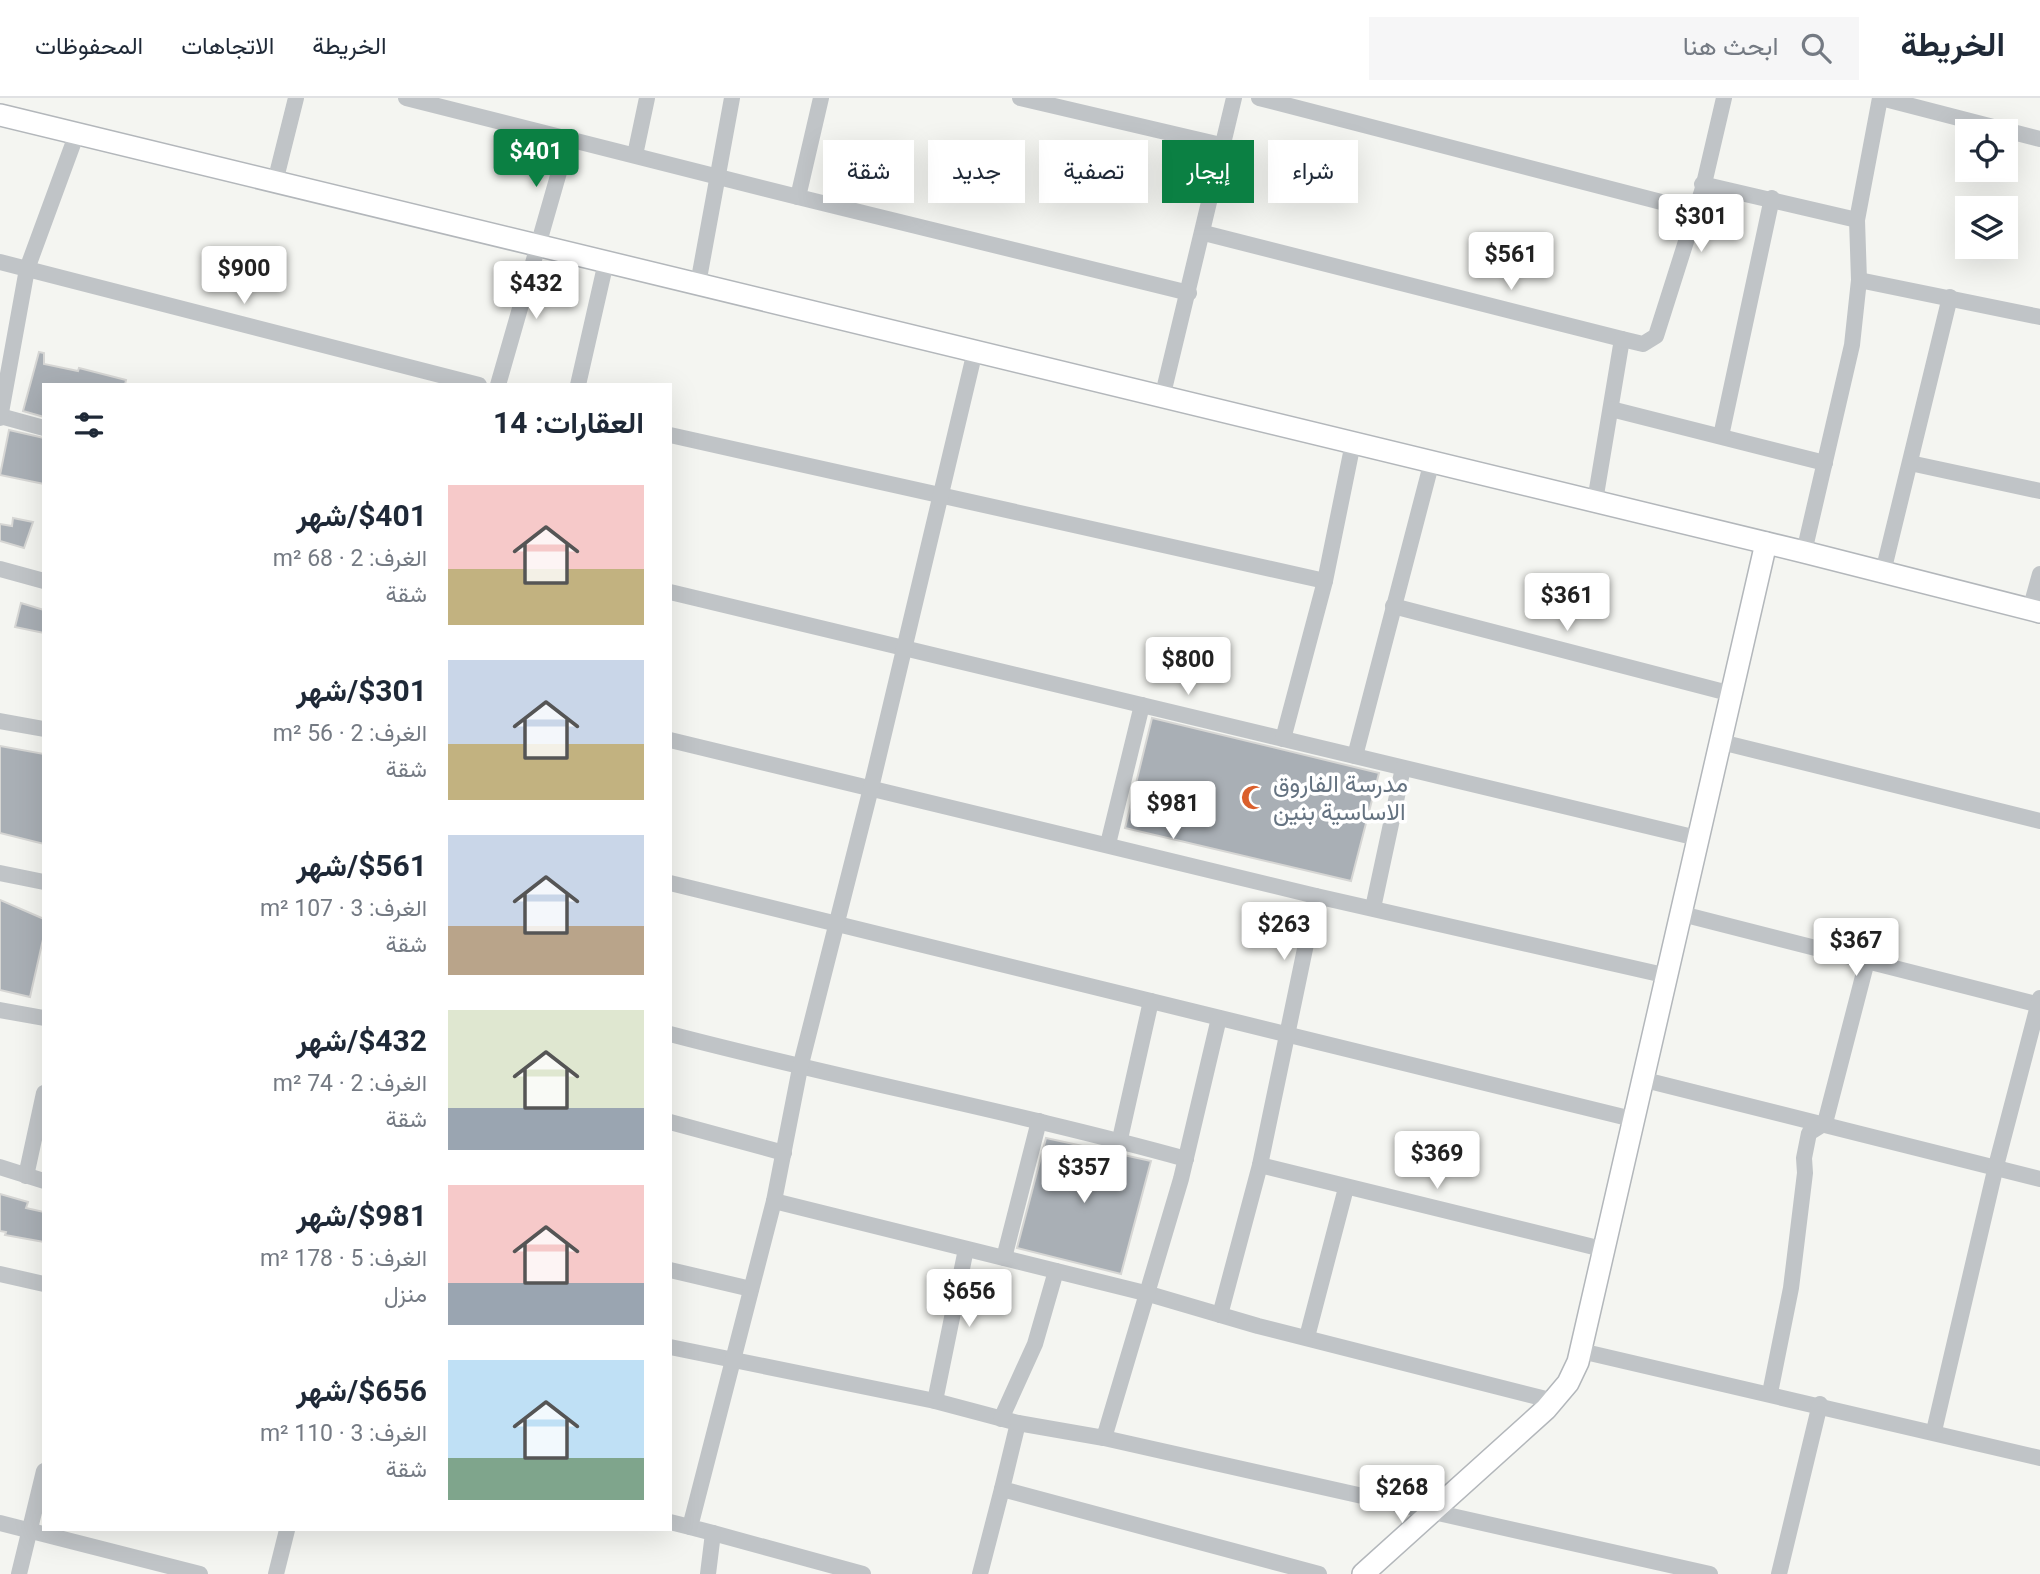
<!DOCTYPE html>
<html lang="ar">
<meta charset="utf-8">
<style>
body{margin:0;font-family:Roboto,Vazirmatn,sans-serif;background:#f6f6f7;color:#1f2937;direction:rtl;height:100vh;display:flex;flex-direction:column;font-size:26px;white-space:nowrap}
*{box-sizing:border-box;margin:0}
p{font-size:23px;color:#747a83}
.icon{flex:none;width:38px;height:38px;fill:none;stroke:currentColor;stroke-width:2;stroke-linecap:round;stroke-linejoin:round}
.map{position:relative;flex:1;overflow:hidden;direction:ltr}
.drawer{position:absolute;left:42px;top:285px;width:630px;height:1148px;display:flex;flex-direction:column;background:#fff;border-radius:0px;box-shadow:0 7px 28px #0002;direction:rtl}
.drawer>*{flex:none}
.hud{position:absolute;left:693px;top:42px;width:665px;height:63px;direction:rtl;display:flex;gap:14px}
.controls{position:absolute;left:1955px;top:21px;display:grid;gap:14px}
.controls a{display:grid;place-items:center;width:63px;height:63px;border-radius:0px;background:#fff;box-shadow:0 7px 28px #0002;font-size:35px}
.price{position:absolute;translate:-50% -60px;padding:0 16px;border-radius:7px;background:#fff;color:#222;font-size:23px;line-height:46px;filter:drop-shadow(0 2px 4px #0008)}
.price::after{content:'';position:absolute;left:50%;top:42px;width:21px;height:16px;margin-left:-10px;background:inherit;clip-path:polygon(0 0,100% 0,50% 100%)}
.price.on{background:#0b8043;color:#fff}
ul{padding:0;list-style:none}
li{display:flex;align-items:center;gap:21px;height:175px;padding:0 28px}
li span{display:grid;place-items:center;flex:none;width:196px;height:140px;border-radius:0px;color:#555}
li>.icon{margin-inline-start:auto}
span .icon{width:84px;height:84px;fill:#fffc;stroke-width:1}
li b{font-size:30px}
h2{display:flex;justify-content:space-between;align-items:center;height:84px;padding:0 28px;font-size:30px}
.pill{padding:0 24px;border-radius:0px;background:#fff;box-shadow:0 7px 28px #0002;font-size:24px;line-height:63px}
.pill.on{background:#0b8043;color:#fff}
header{display:flex;align-items:center;gap:42px;box-sizing:border-box;height:98px;padding:0 35px;background:#fff;border-bottom:2px solid #e0e1e3}
header strong{font-size:33px}
nav{display:flex;gap:38px;margin-inline-start:auto;font-size:24px}
.search{width:490px;height:63px;background:#f6f6f7;display:flex;align-items:center;gap:18px;box-sizing:border-box;padding:0 24px;border-radius:0px;color:#747a83;font-size:26px}
.map>svg:first-child{display:block}
.building{fill:#a9afb5;stroke:#d6d6d4;stroke-width:2}
.lines{fill:none;stroke-linecap:round;stroke-linejoin:round}
.secondary-casing{stroke:#b3b7bb;stroke-width:24}
.street{stroke:#c0c4c7;stroke-width:16}
.secondary{stroke:#fff;stroke-width:21}
.labels{text-anchor:middle;dominant-baseline:central;stroke-width:7;stroke-linejoin:round;paint-order:stroke}
.poi-label{font-size:24px;fill:#657381;stroke:#fff;text-anchor:start}
</style>
<header>
<strong>الخريطة</strong>
<div class="search"><svg class="icon" aria-label="search" viewBox="0 0 24 24"><circle cx="10" cy="10" r="6"/><path d="M15 15l6 6"/></svg>ابحث هنا</div>
<nav><a>الخريطة</a><a>الاتجاهات</a><a>المحفوظات</a></nav>
</header>
<div class="map">
<svg width="2040" height="1476" viewBox="0 0 2040 1476">
<rect width="100%" height="100%" fill="#f4f5f1"/>
<!-- building -->
<g class="building">
<path d="M39 254 44 255V266L78 273 79 270 126 282 125 287H44V319L23 313Z"/>
<path d="M9 332 44 340V386L0 377Z"/>
<path d="M13 420 33 424 24 450 0 443V426L12 428Z"/>
<path d="M21 505 44 512V535L15 529Z"/>
<path d="M1152 620 1379 675 1351 783 1125 730Z"/>
<path d="M0 648 44 656V746L0 735Z"/>
<path d="M0 802 44 821V837L30 899 0 892Z"/>
<path d="M1046 1040 1151 1063 1121 1176 1017 1150Z"/>
<path d="M0 1096 28 1104 26 1110 44 1114V1144L5 1137 6 1134 0 1133Z"/>
</g>
<g class="lines">
<defs>
<g id="secondary">
<path d="M0 17 1804 454 2040 514"/>
<path d="M1363 1476 1546 1311 1568 1285 1578 1264 1766 445"/>
</g>
</defs>
<!-- secondary casing -->
<use href="#secondary" class="secondary-casing"/>
<!-- street -->
<g class="street">
<path d="M406 0 798 99"/>
<path d="M821 0 798 99 1189 195"/>
<path d="M1020 0 1221 47"/>
<path d="M1259 0 1696 113"/>
<path d="M1881 0 2040 41"/>
<path d="M635 57 647 0"/>
<path d="M275 84 296 0"/>
<path d="M1702 86 1857 122"/>
<path d="M1204 135 1622 241 1595 403"/>
<path d="M0 164 479 287"/>
<path d="M1859 182 2040 219"/>
<path d="M698 186 732 0"/>
<path d="M1622 241 1643 246 1656 238 1703 90 1724 0"/>
<path d="M498 287 568 43"/>
<path d="M578 287 606 164"/>
<path d="M1162 300 1234 0"/>
<path d="M1611 311 1825 365"/>
<path d="M0 318 44 330"/>
<path d="M0 320 27 171 77 35"/>
<path d="M670 337 1325 483"/>
<path d="M1721 338 1772 100"/>
<path d="M1910 365 2040 393"/>
<path d="M1804 454 1852 247 1859 182 1857 122 1880 0"/>
<path d="M0 471 44 483"/>
<path d="M1883 474 1950 199"/>
<path d="M670 494 1697 740"/>
<path d="M1393 508 1732 596"/>
<path d="M2030 512 2040 476"/>
<path d="M0 623 44 631"/>
<path d="M1283 641 1325 483 1353 345"/>
<path d="M670 642 1316 798 1668 878"/>
<path d="M1721 644 2040 723"/>
<path d="M1355 658 1432 363"/>
<path d="M1108 746 1142 607"/>
<path d="M0 775 44 784"/>
<path d="M670 785 1632 1021"/>
<path d="M1373 810 1403 670"/>
<path d="M1682 816 2040 907"/>
<path d="M0 912 44 920"/>
<path d="M670 936C841 981 1016 1014 1186 1061"/>
<path d="M1641 981 2040 1081"/>
<path d="M670 1024 784 1055"/>
<path d="M1120 1041 1151 903"/>
<path d="M1260 1067 1606 1152"/>
<path d="M0 1069 44 1083"/>
<path d="M26 1078 44 995"/>
<path d="M774 1103 1149 1196 1258 1228 1554 1303"/>
<path d="M1004 1160 1039 1023"/>
<path d="M670 1172 751 1191"/>
<path d="M0 1176 44 1186"/>
<path d="M1220 1217 1260 1067 1316 798"/>
<path d="M1307 1239 1346 1090"/>
<path d="M670 1249 935 1303 1018 1325 1002 1391 1319 1476"/>
<path d="M1581 1253 2040 1360"/>
<path d="M1770 1295 1791 1190 1805 1075 1804 1060 1809 1035 1825 1025 1867 863"/>
<path d="M935 1303 966 1151"/>
<path d="M1001 1321 1035 1246 1056 1173"/>
<path d="M1018 1325 1104 1340 1181 1081 1219 920"/>
<path d="M1934 1333 1996 1068 2040 900"/>
<path d="M1104 1340 1710 1476"/>
<path d="M670 1424 690 1429"/>
<path d="M0 1425 200 1476"/>
<path d="M713 1435 863 1476"/>
<path d="M19 1476 44 1373"/>
<path d="M276 1476 287 1432"/>
<path d="M708 1476 713 1435 690 1429 774 1103 800 970 871 690 975 253"/>
<path d="M980 1476 1002 1391"/>
<path d="M1779 1476 1820 1306"/>
</g>
<!-- secondary -->
<use href="#secondary" class="secondary"/>
</g>
<!-- icons -->
<defs>
<symbol id="mosque-bare" viewBox="-9 -9 18 18"><path d="M3.5-4.9A6 6 0 1 0 3.5 4.9A5 5 0 1 1 3.5-4.9Z" fill="#da5f2c" stroke="#fff" stroke-width="2.5" paint-order="stroke"/></symbol>
</defs>
<g fill-rule="evenodd">
<use href="#mosque-bare" x="1236" y="682" width="35" height="35"/>
</g>
<g class="labels">
<!-- poi labels -->
<g class="poi-label">
<text x="1273" y="686">مدرسة الفاروق<tspan x="1273" dy="28">الاساسية بنين</tspan></text>
</g>
</g>
</svg>
<div class="controls">
<a><svg class="icon" aria-label="locate" viewBox="0 0 24 24"><circle cx="12" cy="12" r="6"/><path d="M12 2v4M12 18v4M2 12h4M18 12h4"/></svg></a>
<a><svg class="icon" aria-label="layers" viewBox="0 0 24 24"><path d="M12 4l9 5-9 5-9-5zM3 14l9 5 9-5"/></svg></a>
</div>
<b class="price on" style="left:536px;top:91px">$401</b>
<b class="price" style="left:1701px;top:156px">$301</b>
<b class="price" style="left:1511px;top:194px">$561</b>
<b class="price" style="left:244px;top:208px">$900</b>
<b class="price" style="left:536px;top:223px">$432</b>
<b class="price" style="left:1567px;top:535px">$361</b>
<b class="price" style="left:1188px;top:599px">$800</b>
<b class="price" style="left:1173px;top:743px">$981</b>
<b class="price" style="left:1284px;top:864px">$263</b>
<b class="price" style="left:1856px;top:880px">$367</b>
<b class="price" style="left:1437px;top:1093px">$369</b>
<b class="price" style="left:1084px;top:1107px">$357</b>
<b class="price" style="left:969px;top:1231px">$656</b>
<b class="price" style="left:1402px;top:1427px">$268</b>
<div class="hud">
<a class="pill">شراء</a>
<a class="pill on">إيجار</a>
<a class="pill">تصفية</a>
<a class="pill">جديد</a>
<a class="pill">شقة</a>
</div>
<section class="drawer">
<h2>العقارات: 14<svg class="icon" aria-label="filters" viewBox="0 0 24 24"><path d="M4 7h16M4 17h16"/><circle cx="9" cy="7" r="2"/><circle cx="15" cy="17" r="2"/></svg></h2>
<ul>
<li><span style="background:linear-gradient(#f6c9c9 60%,#c2b280 0)"><svg class="icon" aria-label="home" viewBox="0 0 24 24"><path d="M3 11l9-7 9 7M6 9v11h12V9"/></svg></span><div><b>$401/شهر</b><p>الغرف: 2 · 68 m²</p><p>شقة</p></div></li>
<li><span style="background:linear-gradient(#c9d6e8 60%,#c2b280 0)"><svg class="icon" aria-label="home" viewBox="0 0 24 24"><path d="M3 11l9-7 9 7M6 9v11h12V9"/></svg></span><div><b>$301/شهر</b><p>الغرف: 2 · 56 m²</p><p>شقة</p></div></li>
<li><span style="background:linear-gradient(#c9d6e8 65%,#b9a48a 0)"><svg class="icon" aria-label="home" viewBox="0 0 24 24"><path d="M3 11l9-7 9 7M6 9v11h12V9"/></svg></span><div><b>$561/شهر</b><p>الغرف: 3 · 107 m²</p><p>شقة</p></div></li>
<li><span style="background:linear-gradient(#dfe7d0 70%,#9aa5b1 0)"><svg class="icon" aria-label="home" viewBox="0 0 24 24"><path d="M3 11l9-7 9 7M6 9v11h12V9"/></svg></span><div><b>$432/شهر</b><p>الغرف: 2 · 74 m²</p><p>شقة</p></div></li>
<li><span style="background:linear-gradient(#f6c9c9 70%,#9aa5b1 0)"><svg class="icon" aria-label="home" viewBox="0 0 24 24"><path d="M3 11l9-7 9 7M6 9v11h12V9"/></svg></span><div><b>$981/شهر</b><p>الغرف: 5 · 178 m²</p><p>منزل</p></div></li>
<li><span style="background:linear-gradient(#bfe0f5 70%,#7fa58c 0)"><svg class="icon" aria-label="home" viewBox="0 0 24 24"><path d="M3 11l9-7 9 7M6 9v11h12V9"/></svg></span><div><b>$656/شهر</b><p>الغرف: 3 · 110 m²</p><p>شقة</p></div></li>
</ul>
</section>
</div>
